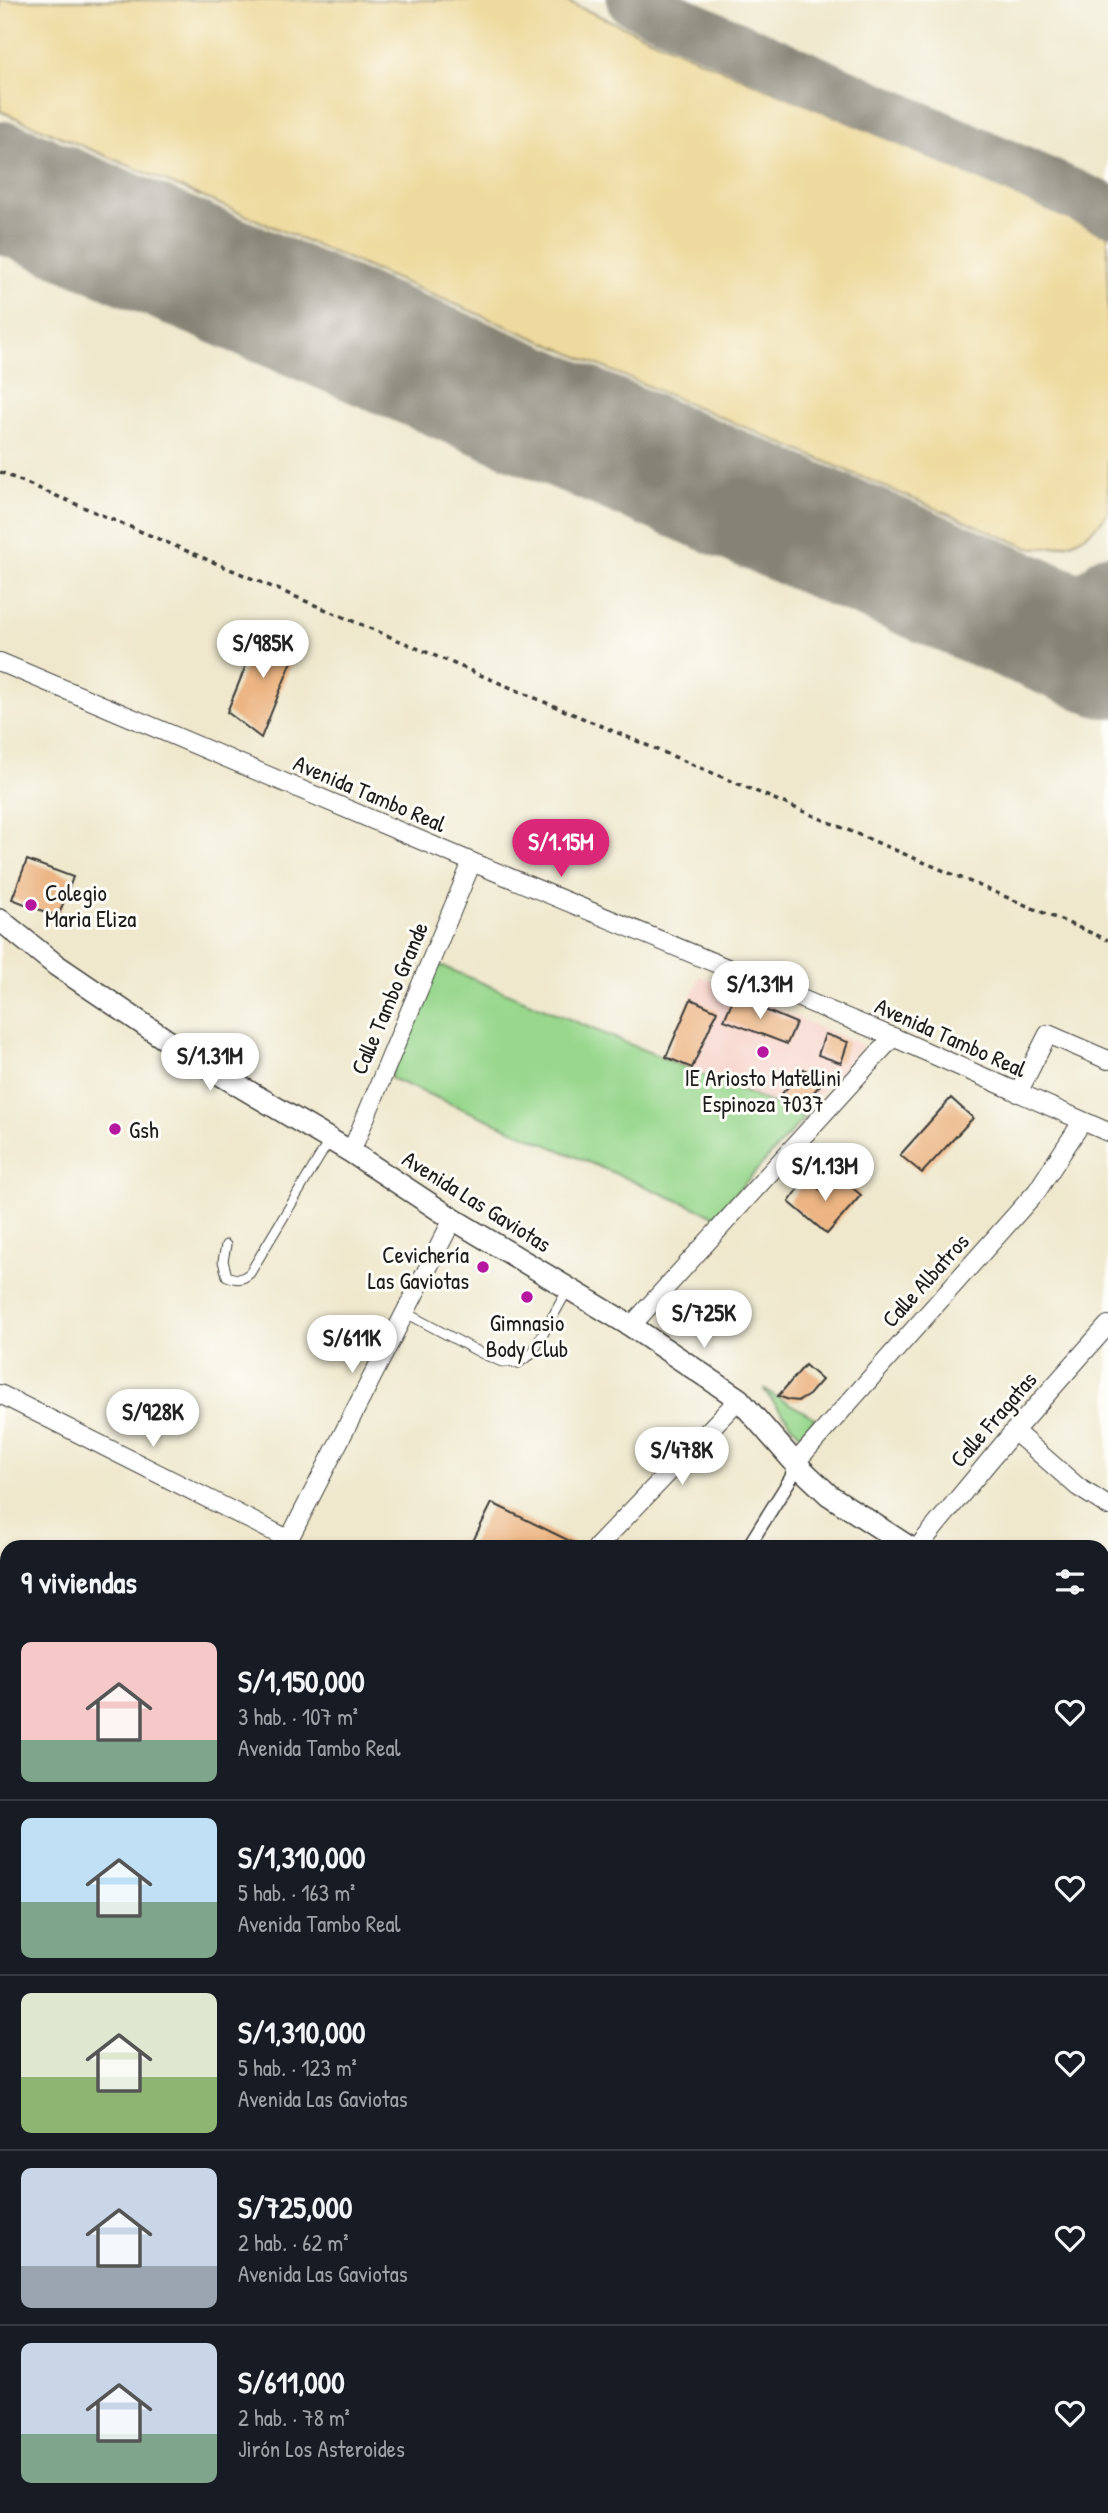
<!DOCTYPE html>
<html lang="es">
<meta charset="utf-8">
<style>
body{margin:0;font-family:"Patrick Hand",sans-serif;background:#242831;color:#f1f3f6;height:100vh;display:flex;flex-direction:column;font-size:26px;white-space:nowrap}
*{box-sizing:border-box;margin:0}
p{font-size:23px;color:#9ea1a6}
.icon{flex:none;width:38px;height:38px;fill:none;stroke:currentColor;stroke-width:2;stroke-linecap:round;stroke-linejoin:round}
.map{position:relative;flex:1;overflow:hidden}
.sheet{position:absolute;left:0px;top:1540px;width:1110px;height:973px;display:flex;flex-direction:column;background:#171b24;border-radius:21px 21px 0 0;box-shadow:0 4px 10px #0003}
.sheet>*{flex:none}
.price{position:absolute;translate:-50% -60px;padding:0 16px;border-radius:24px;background:#fff;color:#222;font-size:23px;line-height:46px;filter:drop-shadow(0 2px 4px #0008)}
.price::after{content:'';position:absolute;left:50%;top:42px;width:21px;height:16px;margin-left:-10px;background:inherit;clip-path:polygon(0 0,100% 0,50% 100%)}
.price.current{background:#db2777;color:#fff}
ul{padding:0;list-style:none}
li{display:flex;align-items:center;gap:21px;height:175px;padding:0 21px}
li+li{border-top:2px solid #363941}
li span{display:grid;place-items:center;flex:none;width:196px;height:140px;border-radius:10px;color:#555}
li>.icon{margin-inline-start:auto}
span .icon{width:84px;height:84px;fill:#fffc;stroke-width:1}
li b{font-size:30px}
h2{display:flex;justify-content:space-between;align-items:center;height:84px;padding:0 21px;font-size:30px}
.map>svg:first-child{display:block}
.built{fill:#f7d1c8}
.green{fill:#98d78d;stroke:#5a7a54;stroke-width:2}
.sand{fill:#eeda9e;stroke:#857b5d;stroke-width:2}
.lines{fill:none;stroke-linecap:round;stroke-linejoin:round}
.taxiway{stroke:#868274;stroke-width:51}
.runway{stroke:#868274;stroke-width:128}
.building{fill:#ecb583}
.service-casing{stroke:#3c3b37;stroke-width:11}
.pedestrian-casing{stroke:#3c3b37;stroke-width:15}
.minor-casing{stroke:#3c3b37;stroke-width:20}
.tertiary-casing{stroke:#3c3b37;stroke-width:24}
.path{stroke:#3c3b37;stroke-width:3.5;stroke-dasharray:5 5;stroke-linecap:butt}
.service{stroke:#fff;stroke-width:9}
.pedestrian{stroke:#fff;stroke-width:12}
.minor{stroke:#fff;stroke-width:18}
.tertiary{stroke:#fff;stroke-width:21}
.poi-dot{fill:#b5179e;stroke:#fdfcf7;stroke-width:2.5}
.labels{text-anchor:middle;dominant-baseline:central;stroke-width:6;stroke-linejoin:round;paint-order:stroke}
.street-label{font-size:23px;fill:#1c1c1c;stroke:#fdfcf7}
.poi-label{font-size:23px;fill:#1c1c1c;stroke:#fdfcf7;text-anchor:start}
</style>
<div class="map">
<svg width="1108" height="2513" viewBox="0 0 1108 2513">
<rect width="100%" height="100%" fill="#fdfcf7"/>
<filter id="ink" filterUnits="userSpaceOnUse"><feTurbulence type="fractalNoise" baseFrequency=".0143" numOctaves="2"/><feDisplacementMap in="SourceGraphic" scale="14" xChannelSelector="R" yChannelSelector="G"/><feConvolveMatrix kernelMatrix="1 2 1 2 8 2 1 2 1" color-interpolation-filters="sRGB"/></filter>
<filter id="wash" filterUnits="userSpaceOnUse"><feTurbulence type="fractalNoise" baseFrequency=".00686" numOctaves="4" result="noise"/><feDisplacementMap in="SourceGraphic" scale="28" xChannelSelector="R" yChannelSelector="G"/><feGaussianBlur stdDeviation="1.57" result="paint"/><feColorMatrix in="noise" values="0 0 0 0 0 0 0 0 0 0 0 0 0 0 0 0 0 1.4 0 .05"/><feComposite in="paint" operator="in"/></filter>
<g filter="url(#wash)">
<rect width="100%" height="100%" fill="#efe8cd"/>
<!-- built -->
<g class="built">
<path d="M700 976 864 1046 801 1115 665 1057Z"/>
<path d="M7 1833V2041L0 2038V1834Z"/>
</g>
<!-- green -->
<g class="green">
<path d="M437 964 805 1117 715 1216 390 1078Z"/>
<path d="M763 1389 815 1418 801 1436Z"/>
<path d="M1102 1680 1108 1683V1830L1103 1838Z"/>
</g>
<!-- sand -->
<path class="sand" d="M0 0H563L765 88 1108 230V513C1086 542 1065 549 1029 548L0 111Z"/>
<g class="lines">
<!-- taxiway -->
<g class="taxiway">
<path d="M632 0 1108 210"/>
<path d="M1008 611C1054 613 1073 614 1108 580"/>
</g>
<!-- runway -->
<path class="runway" d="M0 185 1108 654"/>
</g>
<g id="blocks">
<!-- building -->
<g class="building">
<path d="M262 626 300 641 261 738 227 712Z"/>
<path d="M27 860 73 877 58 917 12 899Z"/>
<path d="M734 997 796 1023 787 1044 724 1020Z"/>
<path d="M691 999 717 1011 692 1068 666 1057Z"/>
<path d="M825 1034 848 1042 841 1063 818 1055Z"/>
<path d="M804 1069 821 1084 795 1113 779 1097Z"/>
<path d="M951 1098 973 1118 922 1173 900 1155Z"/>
<path d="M806 1179 826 1194 834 1183 837 1186 843 1180 861 1195 827 1234 789 1202Z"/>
<path d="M805 1365 822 1380 809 1395 799 1401 789 1400 778 1396Z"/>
<path d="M492 1503 582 1547H470Z"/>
</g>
</g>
</g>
<g filter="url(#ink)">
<use href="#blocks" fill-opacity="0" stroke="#3c3b37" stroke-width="2"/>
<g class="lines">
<defs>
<g id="service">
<path d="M226 1245 223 1261 227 1276C237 1280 242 1280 250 1273L329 1141"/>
<path d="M406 1313 481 1353 502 1362 518 1363 532 1354 568 1289"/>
</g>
<path id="pedestrian" d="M748 1547 791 1478 795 1463"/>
<g id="minor">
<path d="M0 662 472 862 893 1037 1108 1132"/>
<path d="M1018 1093 1048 1034 1108 1060"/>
<path d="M351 1152 472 862"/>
<path d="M631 1326 893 1037"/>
<path d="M0 1394 288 1539"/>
<path d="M1014 1431 1078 1487 1108 1506"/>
<path d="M795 1463 1037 1191 1082 1122"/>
<path d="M285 1547 453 1219"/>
<path d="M597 1547 739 1399"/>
<path d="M918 1547 1014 1431 1108 1325"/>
<path d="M0 1812H7"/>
<path d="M1102 1885 1108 1889"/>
<path d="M0 2053 7 2056"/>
<path d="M0 2170 7 2163"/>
<path d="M1102 2195 1108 2190"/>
<path d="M0 2249 7 2255"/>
<path d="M1102 2265 1108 2268"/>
<path d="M1102 2416 1108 2408"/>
<path d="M0 2437 7 2442"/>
<path d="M84 2506 92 2513"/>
<path d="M311 2506 319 2513"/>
<path d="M770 2506 778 2513"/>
<path d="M340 2513 346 2506"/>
<path d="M526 2513 531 2506"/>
<path d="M856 2513 861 2506"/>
<path d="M1036 2513 1041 2506"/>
</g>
<g id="tertiary">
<path d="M0 920 56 965 199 1062 351 1152 453 1219 631 1326 739 1399 795 1463 829 1495 909 1547"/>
<path d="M1102 1673 1108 1676"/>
</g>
</defs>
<!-- service casing -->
<use href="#service" class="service-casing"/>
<!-- pedestrian casing -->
<use href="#pedestrian" class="pedestrian-casing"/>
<!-- minor casing -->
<use href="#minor" class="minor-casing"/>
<!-- tertiary casing -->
<use href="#tertiary" class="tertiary-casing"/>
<!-- path -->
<g class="path">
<path d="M0 472 1108 940"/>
<path d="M0 2488 7 2487"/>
<path d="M5 2513 11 2506"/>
</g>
<!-- service -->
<use href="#service" class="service"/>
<!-- pedestrian -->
<use href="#pedestrian" class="pedestrian"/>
<!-- minor -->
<use href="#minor" class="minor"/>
<!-- tertiary -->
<use href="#tertiary" class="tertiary"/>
</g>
</g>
<!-- markers -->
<g class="poi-dot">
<circle cx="31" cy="905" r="7"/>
<circle cx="763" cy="1052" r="7"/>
<circle cx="115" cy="1129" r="7"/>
<circle cx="483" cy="1267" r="7"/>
<circle cx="527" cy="1297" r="7"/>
</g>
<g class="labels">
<!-- street labels -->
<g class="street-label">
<text transform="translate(370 793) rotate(23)">Avenida Tambo Real</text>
<text transform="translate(389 998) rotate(-67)">Calle Tambo Grande</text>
<text transform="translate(951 1037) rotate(24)">Avenida Tambo Real</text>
<text transform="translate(477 1201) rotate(32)">Avenida Las Gaviotas</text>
<text transform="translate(925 1280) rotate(-48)">Calle Albatros</text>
<text transform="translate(993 1419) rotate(-49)">Calle Fragatas</text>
</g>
<!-- poi labels -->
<g class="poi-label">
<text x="45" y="892">Colegio<tspan x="45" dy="26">Maria Eliza</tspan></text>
<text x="763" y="1077" text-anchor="middle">IE Ariosto Matellini<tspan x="763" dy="26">Espinoza 7037</tspan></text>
<text x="129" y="1129">Gsh</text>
<text x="469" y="1254" text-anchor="end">Cevichería<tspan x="469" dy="26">Las Gaviotas</tspan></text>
<text x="527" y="1322" text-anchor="middle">Gimnasio<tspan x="527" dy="26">Body Club</tspan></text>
</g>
</g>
</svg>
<b class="price" style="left:263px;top:680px">S/985K</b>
<b class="price current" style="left:561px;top:879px">S/1.15M</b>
<b class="price" style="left:760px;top:1021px">S/1.31M</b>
<b class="price" style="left:210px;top:1093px">S/1.31M</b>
<b class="price" style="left:825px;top:1203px">S/1.13M</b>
<b class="price" style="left:704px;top:1350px">S/725K</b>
<b class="price" style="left:352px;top:1375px">S/611K</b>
<b class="price" style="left:153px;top:1449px">S/928K</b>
<b class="price" style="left:682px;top:1487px">S/478K</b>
<section class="sheet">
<h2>9 viviendas<svg class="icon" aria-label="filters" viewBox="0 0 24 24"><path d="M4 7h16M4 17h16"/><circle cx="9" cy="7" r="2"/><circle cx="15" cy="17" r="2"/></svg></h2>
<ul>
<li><span style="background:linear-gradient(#f6c9c9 70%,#7fa58c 0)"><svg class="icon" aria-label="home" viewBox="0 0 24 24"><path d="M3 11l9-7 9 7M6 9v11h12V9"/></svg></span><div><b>S/1,150,000</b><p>3 hab. · 107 m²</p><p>Avenida Tambo Real</p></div><svg class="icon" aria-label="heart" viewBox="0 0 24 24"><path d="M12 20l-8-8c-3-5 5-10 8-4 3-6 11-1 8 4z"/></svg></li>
<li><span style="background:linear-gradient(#bfe0f5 60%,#7fa58c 0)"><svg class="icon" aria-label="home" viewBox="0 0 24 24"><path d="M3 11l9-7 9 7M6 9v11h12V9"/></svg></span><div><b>S/1,310,000</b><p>5 hab. · 163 m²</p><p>Avenida Tambo Real</p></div><svg class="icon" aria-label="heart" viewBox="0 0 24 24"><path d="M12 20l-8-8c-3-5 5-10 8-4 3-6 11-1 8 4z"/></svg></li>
<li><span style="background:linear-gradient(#dfe7d0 60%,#8fb573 0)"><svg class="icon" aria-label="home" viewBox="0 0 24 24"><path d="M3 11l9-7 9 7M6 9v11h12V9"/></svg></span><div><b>S/1,310,000</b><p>5 hab. · 123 m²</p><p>Avenida Las Gaviotas</p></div><svg class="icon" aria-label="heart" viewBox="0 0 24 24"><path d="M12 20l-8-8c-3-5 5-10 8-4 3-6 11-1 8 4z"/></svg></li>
<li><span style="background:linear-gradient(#c9d6e8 70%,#9aa5b1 0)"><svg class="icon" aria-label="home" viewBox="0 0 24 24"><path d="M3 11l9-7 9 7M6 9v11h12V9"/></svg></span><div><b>S/725,000</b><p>2 hab. · 62 m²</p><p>Avenida Las Gaviotas</p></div><svg class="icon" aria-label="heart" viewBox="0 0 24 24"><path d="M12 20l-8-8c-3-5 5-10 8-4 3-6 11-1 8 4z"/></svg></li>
<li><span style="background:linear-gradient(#c9d6e8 65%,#7fa58c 0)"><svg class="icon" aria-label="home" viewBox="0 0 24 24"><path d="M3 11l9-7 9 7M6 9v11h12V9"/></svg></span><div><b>S/611,000</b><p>2 hab. · 78 m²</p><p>Jirón Los Asteroides</p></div><svg class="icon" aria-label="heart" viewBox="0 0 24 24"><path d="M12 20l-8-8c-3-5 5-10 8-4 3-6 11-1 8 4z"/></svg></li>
</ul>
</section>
</div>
